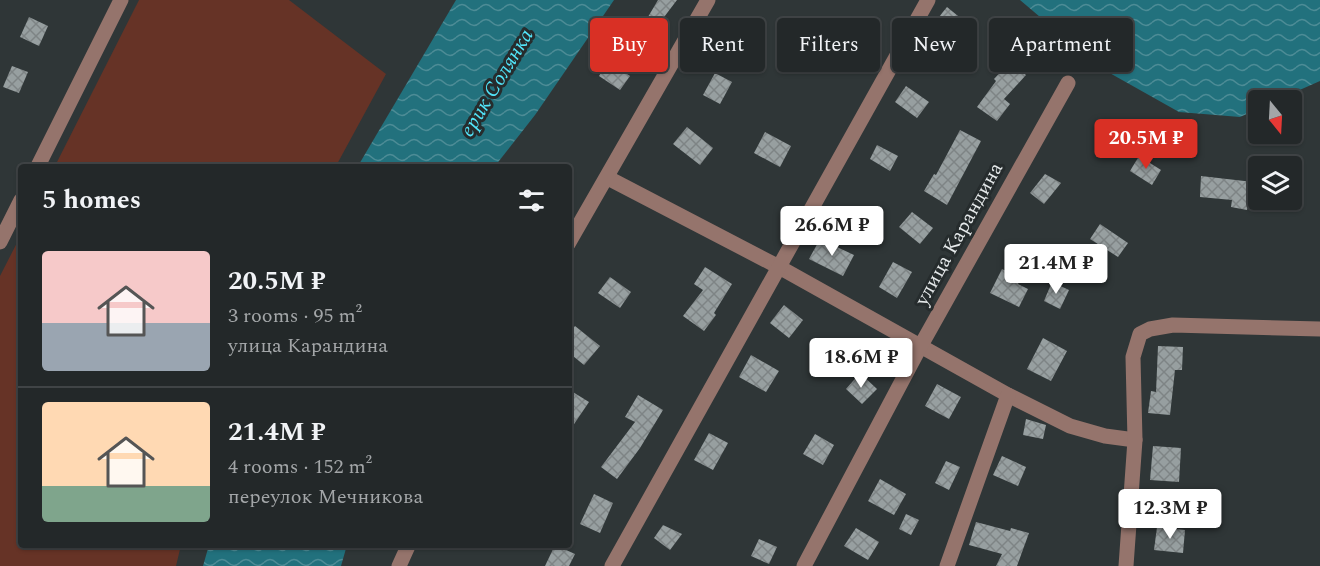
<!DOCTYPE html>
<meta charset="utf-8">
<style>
body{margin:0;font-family:Spectral,serif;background:#2b3031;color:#f1f3f6;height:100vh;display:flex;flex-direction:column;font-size:22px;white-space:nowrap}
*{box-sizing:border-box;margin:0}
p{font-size:20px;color:#a3a6a8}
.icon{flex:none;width:33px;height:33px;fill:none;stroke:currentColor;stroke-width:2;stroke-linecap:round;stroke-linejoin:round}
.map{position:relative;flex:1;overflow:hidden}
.drawer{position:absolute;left:18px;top:164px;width:554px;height:384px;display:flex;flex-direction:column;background:#232829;border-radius:6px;box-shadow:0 2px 4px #0004,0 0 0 2px #404446}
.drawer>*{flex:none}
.hud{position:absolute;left:590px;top:18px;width:570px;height:54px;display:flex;gap:12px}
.needle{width:39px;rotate:162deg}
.buttons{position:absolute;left:1248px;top:90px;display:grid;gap:12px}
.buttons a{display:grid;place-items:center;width:54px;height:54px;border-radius:6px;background:#232829;box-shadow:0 2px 4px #0004,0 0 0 2px #404446;font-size:30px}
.price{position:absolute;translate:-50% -51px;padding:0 14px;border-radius:6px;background:#fff;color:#222;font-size:20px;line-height:39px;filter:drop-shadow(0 2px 3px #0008)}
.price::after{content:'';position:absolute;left:50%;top:36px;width:18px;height:14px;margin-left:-9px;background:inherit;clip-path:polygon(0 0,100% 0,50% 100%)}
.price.selected{background:#d93025;color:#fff}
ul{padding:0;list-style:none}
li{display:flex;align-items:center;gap:18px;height:150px;padding:0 24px}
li+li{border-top:2px solid #404446}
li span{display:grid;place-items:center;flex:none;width:168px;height:120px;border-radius:6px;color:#555}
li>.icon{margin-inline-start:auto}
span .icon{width:72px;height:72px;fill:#fffc;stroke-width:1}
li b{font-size:26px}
h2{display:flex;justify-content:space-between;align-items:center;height:72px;padding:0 24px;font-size:26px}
.tag{padding:0 21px;border-radius:6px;background:#232829;box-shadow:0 2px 4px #0004,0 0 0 2px #404446;font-size:21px;line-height:54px}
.tag.selected{background:#d93025;color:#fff}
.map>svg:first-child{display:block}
.green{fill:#663326}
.water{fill:url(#water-waves)}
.building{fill:url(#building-cross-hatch)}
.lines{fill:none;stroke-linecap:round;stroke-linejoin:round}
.minor{stroke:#95746c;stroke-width:15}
.labels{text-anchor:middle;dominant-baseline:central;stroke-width:6;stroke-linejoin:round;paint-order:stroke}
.street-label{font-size:20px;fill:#e5e9ea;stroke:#262c2d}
.water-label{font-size:21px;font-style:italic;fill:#52e4f9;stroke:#262c2d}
</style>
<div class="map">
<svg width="1320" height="566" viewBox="0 0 1320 566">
<defs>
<pattern id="water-waves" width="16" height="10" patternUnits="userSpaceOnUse" patternTransform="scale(1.5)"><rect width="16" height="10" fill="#22717d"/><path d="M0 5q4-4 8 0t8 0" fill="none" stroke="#4d8c96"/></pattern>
<pattern id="building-cross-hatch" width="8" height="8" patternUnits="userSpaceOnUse" patternTransform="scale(1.5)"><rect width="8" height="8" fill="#979fa0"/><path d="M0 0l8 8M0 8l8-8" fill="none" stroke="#7e8485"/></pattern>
</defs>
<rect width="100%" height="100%" fill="#2f3637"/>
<!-- green -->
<g class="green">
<path d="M139 0H289L386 74 336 166H55Z"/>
<path d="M21 235V544L181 545 176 566H0V276Z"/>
</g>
<!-- water -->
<g class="water">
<path d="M456 0H614L535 115 495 166H358Z"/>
<path d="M1020 0H1320V81L1277 100H1258V109L1240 117 1179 112 1099 67Z"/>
<path d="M209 545V544L347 545 341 566H203Z"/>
</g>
<!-- building -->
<g class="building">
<path d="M658 0H677L658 25 660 26 649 45 645 43 640 49 632 44Z"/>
<path d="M947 7 969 25 949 50 926 33Z"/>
<path d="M29 17 48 26 39 46 20 37Z"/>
<path d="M743 21 767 36 759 60 730 45Z"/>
<path d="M1011 61 1026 75 1004 99 1010 104 997 121 977 107 996 81 994 79Z"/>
<path d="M608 62 630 76 620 90 599 76Z"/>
<path d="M12 66 28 72 19 93 3 87Z"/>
<path d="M715 73 732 82 720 104 703 95Z"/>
<path d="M906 86 929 102 917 118 895 102Z"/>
<path d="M687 127 713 148 700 165 673 144Z"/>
<path d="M960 130 981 141 947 205 924 191 934 174 936 175Z"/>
<path d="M765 132 791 146 780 167 754 153Z"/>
<path d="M877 145 898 156 890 171 870 159Z"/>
<path d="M1139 156 1161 170 1152 185 1130 171Z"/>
<path d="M1045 174 1061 183 1044 204 1030 193Z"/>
<path d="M1201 176 1253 182 1247 210 1231 207 1232 200 1200 197Z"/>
<path d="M912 212 933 228 920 244 899 227Z"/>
<path d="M1100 224 1128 243 1118 257 1090 239Z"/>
<path d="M820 239 854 255 843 276 809 259Z"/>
<path d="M893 262 912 272 897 298 879 287Z"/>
<path d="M705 267 732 284 714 313 716 315 704 331 683 316 703 290 694 284Z"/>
<path d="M1002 269 1021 278 1018 284 1028 289 1019 307 990 293Z"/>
<path d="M610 277 631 292 620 308 598 293Z"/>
<path d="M1052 282 1069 290 1060 309 1044 301Z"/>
<path d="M784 305 803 320 789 338 770 323Z"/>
<path d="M575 326 600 346 584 365 568 352V334Z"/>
<path d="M1043 338 1067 351 1051 381 1027 369Z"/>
<path d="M1158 346 1183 347 1182 370H1175L1170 415 1148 413 1151 391 1156 392Z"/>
<path d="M751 355 779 371 766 392 739 377Z"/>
<path d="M860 373 877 389 862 404 846 389Z"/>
<path d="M937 384 961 397 949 419 925 406Z"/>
<path d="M568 389 589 402 568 433Z"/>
<path d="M638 395 663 410 640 448 617 479 601 467 635 422 625 417Z"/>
<path d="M1026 419 1046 425 1043 439 1023 435Z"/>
<path d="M709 433 728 443 713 470 694 460Z"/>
<path d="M815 434 834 445 823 465 803 454Z"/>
<path d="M1153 446 1181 448 1179 482 1150 480Z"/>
<path d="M1002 456 1026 467 1018 486 993 475Z"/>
<path d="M946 461 960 467 949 490 935 483Z"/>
<path d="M880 479 906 494 894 515 868 501Z"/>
<path d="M594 494 613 503 600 533 580 524Z"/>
<path d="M906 514 919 520 911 535 899 529Z"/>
<path d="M976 522 1010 531 1011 528 1029 533 1017 566H996L1002 554 969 545Z"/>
<path d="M663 525 682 534 670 550 654 538Z"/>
<path d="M1157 527 1185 530 1183 553 1154 550Z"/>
<path d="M856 528 879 542 868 560 844 546Z"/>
<path d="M759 539 777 547 769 564 751 556Z"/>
<path d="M555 545 575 554 569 566H545Z"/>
</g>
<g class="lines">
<!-- minor -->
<g class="minor">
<path d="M38 166 121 0"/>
<path d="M608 178 779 267 1008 395 1070 426 1105 436 1135 440"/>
<path d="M0 242 21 200"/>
<path d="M568 244 708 0"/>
<path d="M399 566 409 544"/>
<path d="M612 566 928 0"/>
<path d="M804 566 920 347 1068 83"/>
<path d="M947 566 1008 395"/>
<path d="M1126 566 1135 440 1133 357 1140 334 1150 329 1173 325 1320 329"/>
</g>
</g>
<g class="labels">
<!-- street labels -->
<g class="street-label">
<text transform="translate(959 234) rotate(-61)">улица Карандина</text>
</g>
<!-- water labels -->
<g class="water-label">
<text transform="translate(497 83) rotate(-59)">ерик Солянка</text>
</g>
</g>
</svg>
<div class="buttons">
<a><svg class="needle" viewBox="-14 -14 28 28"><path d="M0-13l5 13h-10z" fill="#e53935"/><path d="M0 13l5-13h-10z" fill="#a3a6a8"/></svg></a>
<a><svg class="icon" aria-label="layers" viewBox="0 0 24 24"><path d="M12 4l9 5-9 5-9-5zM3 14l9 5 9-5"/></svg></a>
</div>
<b class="price selected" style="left:1146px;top:170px">20.5M ₽</b>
<b class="price" style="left:832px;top:257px">26.6M ₽</b>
<b class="price" style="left:1056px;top:295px">21.4M ₽</b>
<b class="price" style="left:861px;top:389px">18.6M ₽</b>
<b class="price" style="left:1170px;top:540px">12.3M ₽</b>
<div class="hud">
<a class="tag selected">Buy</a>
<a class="tag">Rent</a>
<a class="tag">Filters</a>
<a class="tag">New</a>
<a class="tag">Apartment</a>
</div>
<section class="drawer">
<h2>5 homes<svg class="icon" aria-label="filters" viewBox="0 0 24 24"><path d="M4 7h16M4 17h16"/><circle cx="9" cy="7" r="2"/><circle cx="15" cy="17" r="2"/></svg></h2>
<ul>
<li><span style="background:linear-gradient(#f6c9c9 60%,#9aa5b1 0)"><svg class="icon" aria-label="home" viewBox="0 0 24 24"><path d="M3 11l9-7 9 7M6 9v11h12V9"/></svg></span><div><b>20.5M ₽</b><p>3 rooms · 95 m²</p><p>улица Карандина</p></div></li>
<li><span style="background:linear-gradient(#ffd9b3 70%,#7fa58c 0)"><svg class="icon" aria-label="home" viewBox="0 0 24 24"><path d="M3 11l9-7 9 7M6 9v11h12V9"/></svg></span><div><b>21.4M ₽</b><p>4 rooms · 152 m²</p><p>переулок Мечникова</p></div></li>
</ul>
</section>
</div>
